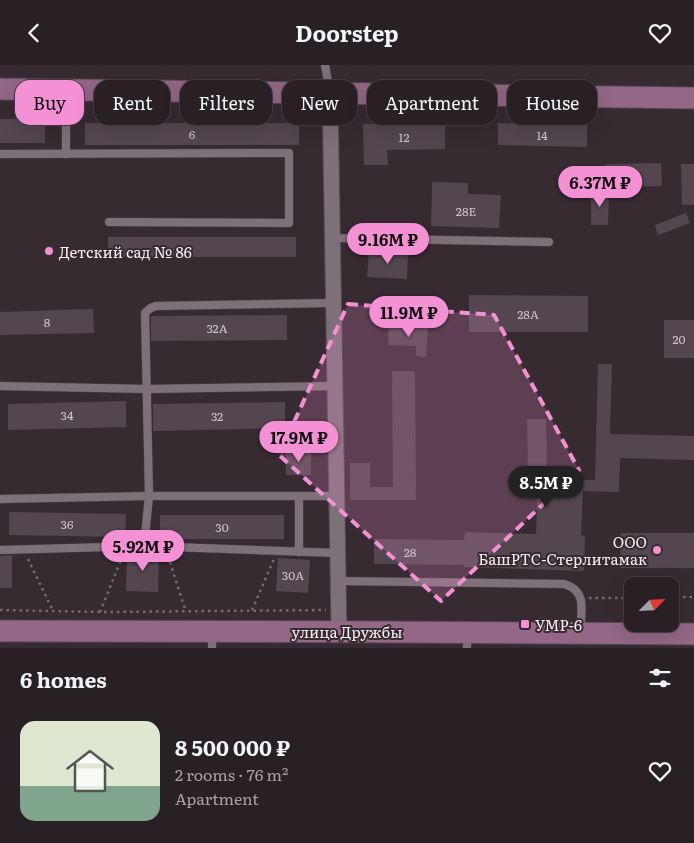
<!DOCTYPE html>
<meta charset="utf-8">
<style>
body{margin:0;font-family:Literata,serif;background:#31282e;color:#f1f3f6;height:100vh;display:flex;flex-direction:column;font-size:19px;white-space:nowrap}
*{box-sizing:border-box;margin:0}
p{font-size:16px;color:#a5a3a7}
.icon{flex:none;width:28px;height:28px;fill:none;stroke:currentColor;stroke-width:2;stroke-linecap:round;stroke-linejoin:round}
.map{position:relative;height:583px;overflow:hidden}
.sheet{display:flex;flex-direction:column;background:#292026;flex:1}
.sheet>*{flex:none}
.banner{position:absolute;left:15px;top:15px;width:665px;height:45px;display:flex;gap:10px}
.needle{width:32px;rotate:66deg}
.controls{position:absolute;left:624px;top:512px;display:grid;gap:10px}
.controls a{display:grid;place-items:center;width:55px;height:55px;border-radius:10px;background:#292026;box-shadow:0 5px 20px #0002,0 0 0 1px #453e43;font-size:25px}
.price{position:absolute;translate:-50% -42px;padding:0 11px;border-radius:18px;background:#f491d4;color:#111;font-size:16px;line-height:32px;filter:drop-shadow(0 1px 2px #0008)}
.price::after{content:'';position:absolute;left:50%;top:30px;width:15px;height:11px;margin-left:-8px;background:inherit;clip-path:polygon(0 0,100% 0,50% 100%)}
.price.on{background:#222;color:#fff}
ul{padding:0;list-style:none}
li{display:flex;align-items:center;gap:15px;height:125px;padding:0 20px}
li span{display:grid;place-items:center;flex:none;width:140px;height:100px;border-radius:15px;color:#555}
li>.icon{margin-inline-start:auto}
span .icon{width:60px;height:60px;fill:#fffc;stroke-width:1}
li b{font-size:21px}
h2{display:flex;justify-content:space-between;align-items:center;height:60px;padding:0 20px;font-size:21px}
.chip{padding:0 18px;border-radius:15px;background:#292026;box-shadow:0 5px 20px #0002,0 0 0 1px #453e43;font-size:18px;line-height:45px}
.chip.on{background:#f491d4;color:#111}
header{display:flex;justify-content:space-between;align-items:center;height:65px;padding:0 20px;background:#292026;font-size:22px;font-weight:700}
.map>svg:first-child{display:block}
.building{fill:#53464e}
.lines{fill:none;stroke-linecap:round;stroke-linejoin:round}
.service-casing{stroke:#52484e;stroke-width:9}
.minor-casing{stroke:#52484e;stroke-width:17}
.secondary-casing{stroke:#52484e;stroke-width:23}
.path{stroke:#756b71;stroke-width:2.5;stroke-dasharray:2.5 4;stroke-linecap:butt}
.service{stroke:#7e7079;stroke-width:8}
.minor{stroke:#7e7079;stroke-width:15}
.secondary{stroke:#936785;stroke-width:21}
.marked{fill:#f491d4;fill-opacity:0.2;stroke:#f491d4;stroke-width:4;stroke-dasharray:10 6;stroke-linejoin:round}
.poi-dot{fill:#f491d4;stroke:#372b32;stroke-width:2}
.labels{text-anchor:middle;dominant-baseline:central;stroke-width:4;stroke-linejoin:round;paint-order:stroke}
.number-label{font-size:12px;fill:#cdc4ca}
.poi-label{font-size:15px;fill:#f6eef3;stroke:#372b32;text-anchor:start}
.street-label{font-size:15px;fill:#f6eef3;stroke:#372b32}
</style>
<header><svg class="icon" aria-label="back" viewBox="0 0 24 24"><path d="M15 5l-7 7 7 7"/></svg>Doorstep<svg class="icon" aria-label="heart" viewBox="0 0 24 24"><path d="M12 20l-8-8c-3-5 5-10 8-4 3-6 11-1 8 4z"/></svg></header>
<div class="map">
<svg width="694" height="583" viewBox="0 0 694 583">
<rect width="100%" height="100%" fill="#372b32"/>
<!-- building -->
<g class="building">
<rect x="0" y="54" width="45" height="24"/>
<rect x="85" y="58" width="214" height="22"/>
<path d="M445 58V84L387 85 388 100H364L363 59Z"/>
<path d="M498 58 587 60V82L498 80Z"/>
<path d="M661 98 662 121 607 122 606 99Z"/>
<path d="M681 99H694V140H682Z"/>
<path d="M432 117 468 118V129L501 130 499 163 431 161Z"/>
<path d="M591 127H609L608 160H591Z"/>
<path d="M686 148 690 158 658 170 655 160Z"/>
<rect x="108" y="172" width="188" height="20"/>
<path d="M369 185 408 187 407 214 367 212Z"/>
<path d="M469 230 588 231V267H469Z"/>
<path d="M93 244 94 268 0 270V247Z"/>
<path d="M287 250V275L151 276V251Z"/>
<rect x="664" y="255" width="30" height="38"/>
<path d="M389 260 428 262 426 292 416 291V281L388 280Z"/>
<path d="M598 299H612L610 369 694 371V395L620 393 619 427 583 426 581 470 585 471 584 506 464 502V500L374 499V474L464 475 465 467 536 469 538 413 595 415Z"/>
<path d="M392 306H415L416 435H350V398H370V422H393Z"/>
<path d="M126 336V362L8 365V339Z"/>
<path d="M285 337V363L153 366V339Z"/>
<path d="M527 354H546L547 412H528Z"/>
<rect x="286" y="387" width="25" height="23"/>
<path d="M9 447 126 449 125 472 9 470Z"/>
<rect x="160" y="450" width="124" height="24"/>
<path d="M621 468H694V503H620Z"/>
<path d="M127 488H159L158 527 126 526Z"/>
<path d="M12 490V523H0V491Z"/>
<path d="M278 493 310 495 308 528 276 526Z"/>
</g>
<g class="lines">
<defs>
<g id="service">
<path d="M325 0 330 28"/>
<path d="M0 89 289 88V158L109 157"/>
<path d="M66 89V27"/>
<path d="M332 173 549 177"/>
<path d="M0 321 147 324 335 321"/>
<path d="M0 434 149 431H336"/>
<path d="M144 481 149 431 145 248C149 244 151 242 156 241L333 238"/>
<path d="M0 485 144 481 337 488"/>
<path d="M299 487V431"/>
<path d="M338 516 564 519C588 526 581 547 580 567"/>
<path d="M467 569V583"/>
<path d="M212 583V569"/>
</g>
<path id="minor" d="M330 28 339 566"/>
<g id="secondary">
<path d="M0 24 694 33"/>
<path d="M0 566C231 567 463 566 694 569"/>
</g>
</defs>
<!-- service casing -->
<use href="#service" class="service-casing"/>
<!-- minor casing -->
<use href="#minor" class="minor-casing"/>
<!-- secondary casing -->
<use href="#secondary" class="secondary-casing"/>
<!-- path -->
<g class="path">
<path d="M168 491 186 547"/>
<path d="M28 494 53 546"/>
<path d="M670 532H694"/>
<path d="M589 533H632"/>
<path d="M0 545 104 547 326 545"/>
<path d="M252 545 274 494"/>
<path d="M100 547 123 490"/>
</g>
<!-- service -->
<use href="#service" class="service"/>
<!-- minor -->
<use href="#minor" class="minor"/>
<!-- secondary -->
<use href="#secondary" class="secondary"/>
</g>
<!-- marked area -->
<path class="marked" d="M348 239 494 250 579 405 441 536 279 390Z"/>
<!-- markers -->
<g class="poi-dot">
<circle cx="49" cy="186" r="5"/>
<circle cx="657" cy="485" r="5"/>
<rect x="520" y="554" width="10" height="10" rx="2.5"/>
</g>
<g class="labels">
<!-- number labels -->
<g class="number-label">
<text x="192" y="69">6</text>
<text x="542" y="70">14</text>
<text x="404" y="72">12</text>
<text x="466" y="146">28Е</text>
<text x="528" y="249">28А</text>
<text x="47" y="257">8</text>
<text x="217" y="263">32А</text>
<text x="679" y="274">20</text>
<text x="67" y="350">34</text>
<text x="217" y="351">32</text>
<text x="67" y="459">36</text>
<text x="222" y="462">30</text>
<text x="410" y="487">28</text>
<text x="293" y="510">30А</text>
</g>
<!-- poi labels -->
<g class="poi-label">
<text x="59" y="186">Детский сад № 86</text>
<text x="647" y="476" text-anchor="end">ООО<tspan x="647" dy="17">БашРТС-Стерлитамак</tspan></text>
<text x="535" y="559">УМР-6</text>
</g>
<!-- street labels -->
<g class="street-label">
<text x="347" y="566">улица Дружбы</text>
</g>
</g>
</svg>
<div class="controls">
<a><svg class="needle" viewBox="-14 -14 28 28"><path d="M0-13l5 13h-10z" fill="#e53935"/><path d="M0 13l5-13h-10z" fill="#a5a3a7"/></svg></a>
</div>
<b class="price" style="left:600px;top:143px">6.37M ₽</b>
<b class="price" style="left:388px;top:200px">9.16M ₽</b>
<b class="price" style="left:409px;top:273px">11.9M ₽</b>
<b class="price" style="left:299px;top:398px">17.9M ₽</b>
<b class="price on" style="left:546px;top:443px">8.5M ₽</b>
<b class="price" style="left:143px;top:507px">5.92M ₽</b>
<div class="banner">
<a class="chip on">Buy</a>
<a class="chip">Rent</a>
<a class="chip">Filters</a>
<a class="chip">New</a>
<a class="chip">Apartment</a>
<a class="chip">House</a>
</div>
</div>
<section class="sheet">
<h2>6 homes<svg class="icon" aria-label="filters" viewBox="0 0 24 24"><path d="M4 7h16M4 17h16"/><circle cx="9" cy="7" r="2"/><circle cx="15" cy="17" r="2"/></svg></h2>
<ul>
<li><span style="background:linear-gradient(#dfe7d0 65%,#7fa58c 0)"><svg class="icon" aria-label="home" viewBox="0 0 24 24"><path d="M3 11l9-7 9 7M6 9v11h12V9"/></svg></span><div><b>8 500 000 ₽</b><p>2 rooms · 76 m²</p><p>Apartment</p></div><svg class="icon" aria-label="heart" viewBox="0 0 24 24"><path d="M12 20l-8-8c-3-5 5-10 8-4 3-6 11-1 8 4z"/></svg></li>
</ul>
</section>
